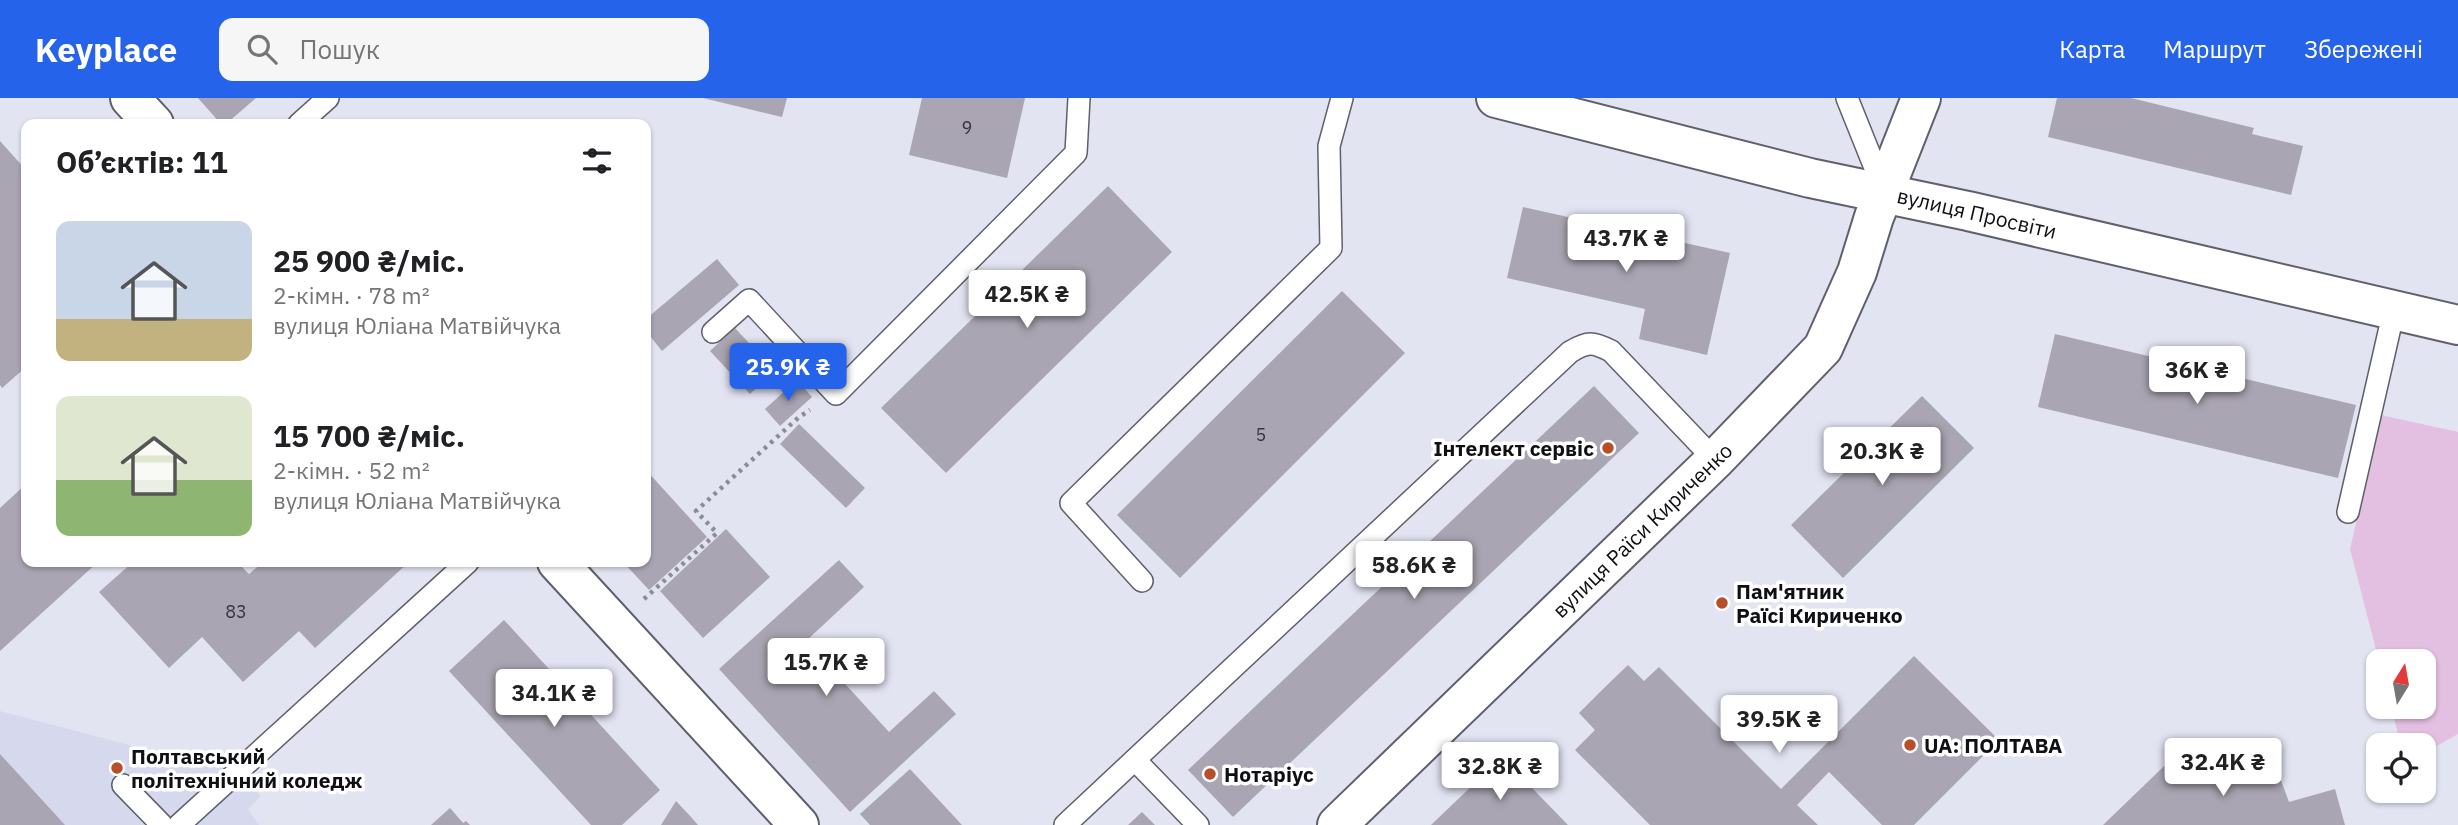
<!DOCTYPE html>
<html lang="uk">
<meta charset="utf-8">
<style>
body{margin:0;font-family:"IBM Plex Sans",sans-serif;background:#f6f6f6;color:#202124;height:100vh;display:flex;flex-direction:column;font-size:26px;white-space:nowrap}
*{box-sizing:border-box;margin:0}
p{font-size:23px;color:#757577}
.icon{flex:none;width:38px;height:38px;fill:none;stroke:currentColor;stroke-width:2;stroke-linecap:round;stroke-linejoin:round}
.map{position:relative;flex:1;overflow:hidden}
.details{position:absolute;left:21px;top:21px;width:630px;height:448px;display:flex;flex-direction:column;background:#fff;border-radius:14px;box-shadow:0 2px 5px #0004}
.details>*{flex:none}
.needle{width:46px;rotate:11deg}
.controls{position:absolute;left:2366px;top:551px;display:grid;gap:14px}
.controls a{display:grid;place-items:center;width:70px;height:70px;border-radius:14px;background:#fff;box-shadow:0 2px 5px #0004;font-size:35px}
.price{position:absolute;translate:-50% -60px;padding:0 16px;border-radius:7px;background:#fff;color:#222;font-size:23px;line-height:46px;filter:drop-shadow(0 2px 4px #0008)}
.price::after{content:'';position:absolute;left:50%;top:42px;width:21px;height:16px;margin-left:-10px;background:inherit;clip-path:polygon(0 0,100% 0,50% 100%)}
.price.on{background:#2563eb;color:#fff}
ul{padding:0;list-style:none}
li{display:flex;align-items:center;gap:21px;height:175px;padding:0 35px}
li span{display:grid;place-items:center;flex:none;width:196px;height:140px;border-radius:14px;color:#555}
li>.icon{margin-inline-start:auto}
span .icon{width:84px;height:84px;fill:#fffc;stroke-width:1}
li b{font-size:30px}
h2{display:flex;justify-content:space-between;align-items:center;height:84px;padding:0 35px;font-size:30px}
header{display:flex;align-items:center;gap:42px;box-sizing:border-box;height:98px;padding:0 35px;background:#2563eb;color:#fff}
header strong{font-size:33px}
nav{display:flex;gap:38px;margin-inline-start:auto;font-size:24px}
.search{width:490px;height:63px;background:#f6f6f6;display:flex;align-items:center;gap:18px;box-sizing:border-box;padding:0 24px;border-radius:14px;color:#757577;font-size:26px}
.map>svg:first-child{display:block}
.built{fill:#d6d8ee}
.green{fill:#e3bfe1}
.building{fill:#aaa5b2}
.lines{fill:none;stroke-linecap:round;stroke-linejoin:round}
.lane-casing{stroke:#5e606c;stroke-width:24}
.street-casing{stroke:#5e606c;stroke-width:42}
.secondary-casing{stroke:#5e606c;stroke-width:42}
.path{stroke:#8b8c96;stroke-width:4.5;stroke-dasharray:3.5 5;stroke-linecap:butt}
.lane{stroke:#fff;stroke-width:21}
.street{stroke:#fff;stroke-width:38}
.secondary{stroke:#fff;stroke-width:38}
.poi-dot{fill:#b74f2a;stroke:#fff;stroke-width:2.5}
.labels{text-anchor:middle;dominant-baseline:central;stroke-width:7;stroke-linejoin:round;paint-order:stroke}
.number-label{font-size:18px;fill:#36353c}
.street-label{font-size:21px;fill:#0f1014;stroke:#fff}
.poi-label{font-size:21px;font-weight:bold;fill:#0f1014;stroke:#fff;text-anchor:start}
</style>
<header>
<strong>Keyplace</strong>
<div class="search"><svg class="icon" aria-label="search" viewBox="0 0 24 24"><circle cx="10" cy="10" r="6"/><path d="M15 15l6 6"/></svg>Пошук</div>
<nav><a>Карта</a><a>Маршрут</a><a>Збережені</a></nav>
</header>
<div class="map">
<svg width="2458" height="727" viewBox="0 0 2458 727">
<rect width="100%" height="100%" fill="#e2e4f2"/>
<!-- built -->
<path class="built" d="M0 613 201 666 215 653 261 698 248 711 259 727H0Z"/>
<!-- green -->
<path class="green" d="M2381 317 2458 334V636L2424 655V648L2401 647 2391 609H2424V564L2379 563 2350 451Z"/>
<!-- building -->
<g class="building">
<path d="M198 0H256L226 26H221Z"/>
<path d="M703 0H787L782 19Z"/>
<path d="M922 0H1025L1007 80 909 57Z"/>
<path d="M2057 0H2131L2254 30 2252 36 2303 48 2291 97 2048 39Z"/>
<path d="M0 43 26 72V269L2 290 0 287Z"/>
<path d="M1108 88 1172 154 946 375 881 310Z"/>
<path d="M1523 109 1730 155 1707 257 1639 241 1645 211 1507 180Z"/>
<path d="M717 161 739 187 662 253 646 233V221Z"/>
<path d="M1342 193 1405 255 1180 480 1117 417Z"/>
<path d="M735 230 775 273 750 296 710 253Z"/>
<path d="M2055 236 2356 307 2338 380 2038 309Z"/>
<path d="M797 282 812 299 780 328 765 311Z"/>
<path d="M1594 288 1639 335 1233 719 1188 672Z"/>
<path d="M1922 298 1974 350 1843 480 1791 427Z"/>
<path d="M799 326 865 390 846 410 780 346Z"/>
<path d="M646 372 707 439 649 492 623 464H646Z"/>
<path d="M26 386V464H98L0 553V410Z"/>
<path d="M726 431 770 479 703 540 660 493Z"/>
<path d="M839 462 864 489 806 543 889 634 934 593 956 616 850 714 719 571Z"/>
<path d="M133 464H237L249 476 263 464H409L315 550 299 533 243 584 202 539 169 570 99 494Z"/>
<path d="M504 522 660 692 622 727H591L449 573Z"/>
<path d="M1914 558 1999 642 1914 727H1882L1829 674 1797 707 1818 727H1650L1575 652 1595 632 1579 615 1603 591 1628 567 1644 583 1659 569 1781 691Z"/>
<path d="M2186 647 2222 683 2252 656 2257 662 2265 664 2273 661 2289 704 2335 691 2345 727H2103Z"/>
<path d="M0 656 65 727H0Z"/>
<path d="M1502 659 1568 727H1431Z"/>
<path d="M910 671 962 727H870L860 716Z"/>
<path d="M676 703 691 719 698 727H661Z"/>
<path d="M450 710 463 725 466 723 470 727H431Z"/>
<path d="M1142 714 1155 727H1128Z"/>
</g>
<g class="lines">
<defs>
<g id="lane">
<path d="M1847 0 1884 92"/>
<path d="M299 26 328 0"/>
<path d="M713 234 749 202 836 296 1076 55 1079 0"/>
<path d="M2348 414 2394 212"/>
<path d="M1142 483 1071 405 1331 150 1329 48 1342 0"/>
<path d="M1135 662 1198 727"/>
<path d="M123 687 162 727"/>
<path d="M179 727 468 464"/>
<path d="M1065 727 1570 254C1588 243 1593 244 1611 253L1715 362"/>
</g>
<g id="street">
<path d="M1496 0 1810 80 1968 113 2458 227"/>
<path d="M1337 727 1715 362 1823 250 1857 174 1874 119 1921 0"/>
</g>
<g id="secondary">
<path d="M130 0 154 26"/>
<path d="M557 464 799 727"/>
</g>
</defs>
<!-- lane casing -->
<use href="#lane" class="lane-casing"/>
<!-- street casing -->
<use href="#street" class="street-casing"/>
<!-- secondary casing -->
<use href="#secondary" class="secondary-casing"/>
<!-- path -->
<path class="path" d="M644 501 717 435 696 413 799 319 810 312"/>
<!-- lane -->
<use href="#lane" class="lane"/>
<!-- street -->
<use href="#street" class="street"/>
<!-- secondary -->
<use href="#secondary" class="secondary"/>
</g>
<!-- markers -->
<g class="poi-dot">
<circle cx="1608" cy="350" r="7"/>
<circle cx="1722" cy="505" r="7"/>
<circle cx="1910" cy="647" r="7"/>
<circle cx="117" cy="670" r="7"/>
<circle cx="1210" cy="676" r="7"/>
</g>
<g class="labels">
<!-- number labels -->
<g class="number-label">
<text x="967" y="29">9</text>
<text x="1261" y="336">5</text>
<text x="236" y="513">83</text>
</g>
<!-- street labels -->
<g class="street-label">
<text transform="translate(1977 115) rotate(13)">вулиця Просвіти</text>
<text transform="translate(1642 432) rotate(-44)">вулиця Раїси Кириченко</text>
</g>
<!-- poi labels -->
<g class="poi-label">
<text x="1594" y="350" text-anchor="end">Інтелект сервіс</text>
<text x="1736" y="493">Пам'ятник<tspan x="1736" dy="24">Раїсі Кириченко</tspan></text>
<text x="1924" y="647">UA: ПОЛТАВА</text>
<text x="131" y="658">Полтавський<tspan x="131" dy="24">політехнічний коледж</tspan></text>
<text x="1224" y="676">Нотаріус</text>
</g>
</g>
</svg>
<div class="controls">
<a><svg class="needle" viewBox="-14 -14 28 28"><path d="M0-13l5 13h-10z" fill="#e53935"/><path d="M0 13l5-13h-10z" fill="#757577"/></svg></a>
<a><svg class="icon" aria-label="locate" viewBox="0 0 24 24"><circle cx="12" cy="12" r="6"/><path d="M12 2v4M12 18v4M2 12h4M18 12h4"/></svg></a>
</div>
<b class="price" style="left:1626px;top:176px">43.7K ₴</b>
<b class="price" style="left:1027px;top:232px">42.5K ₴</b>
<b class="price on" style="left:788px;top:305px">25.9K ₴</b>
<b class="price" style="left:2197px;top:308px">36K ₴</b>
<b class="price" style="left:1882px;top:389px">20.3K ₴</b>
<b class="price" style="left:1414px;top:503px">58.6K ₴</b>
<b class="price" style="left:826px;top:600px">15.7K ₴</b>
<b class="price" style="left:554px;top:631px">34.1K ₴</b>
<b class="price" style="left:1779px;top:657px">39.5K ₴</b>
<b class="price" style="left:2223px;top:700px">32.4K ₴</b>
<b class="price" style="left:1500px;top:704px">32.8K ₴</b>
<section class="details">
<h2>Об’єктів: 11<svg class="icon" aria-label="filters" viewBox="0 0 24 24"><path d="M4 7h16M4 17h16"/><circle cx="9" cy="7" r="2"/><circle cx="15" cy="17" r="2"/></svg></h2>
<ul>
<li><span style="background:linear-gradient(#c9d6e8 70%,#c2b280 0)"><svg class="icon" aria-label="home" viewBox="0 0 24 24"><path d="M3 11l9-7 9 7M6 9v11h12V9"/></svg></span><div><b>25 900 ₴/міс.</b><p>2-кімн. · 78 m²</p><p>вулиця Юліана Матвійчука</p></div></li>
<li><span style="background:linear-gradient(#dfe7d0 60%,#8fb573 0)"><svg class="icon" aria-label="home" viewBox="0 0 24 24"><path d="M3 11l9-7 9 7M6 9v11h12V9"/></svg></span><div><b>15 700 ₴/міс.</b><p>2-кімн. · 52 m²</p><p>вулиця Юліана Матвійчука</p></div></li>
</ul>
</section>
</div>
